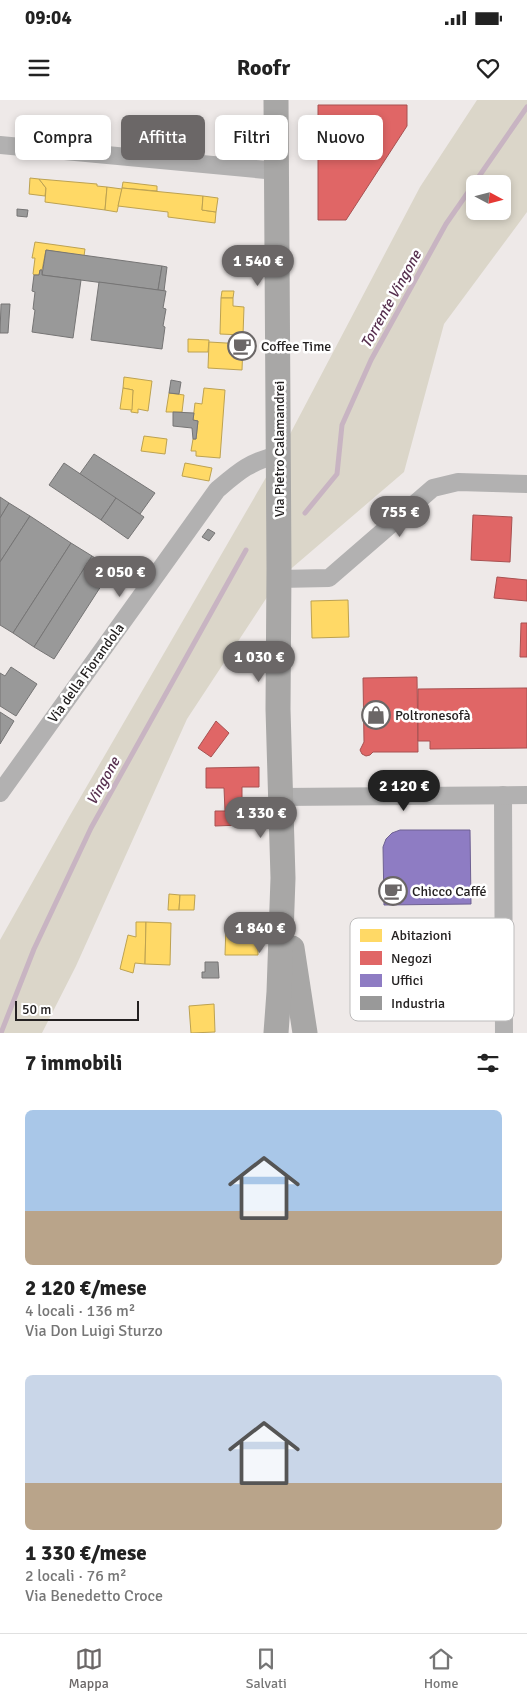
<!DOCTYPE html>
<html lang="it">
<meta charset="utf-8">
<style>
body{margin:0;font-family:Signika,sans-serif;background:#f6f6f6;color:#222;height:100vh;display:flex;flex-direction:column;font-size:19px;white-space:nowrap}
*{box-sizing:border-box;margin:0}
p{font-size:16px;color:#767676}
.icon{flex:none;width:28px;height:28px;fill:none;stroke:currentColor;stroke-width:2;stroke-linecap:round;stroke-linejoin:round}
.map{position:relative;height:933px;overflow:hidden}
.panel{display:flex;flex-direction:column;background:#fff;flex:1}
.panel>*{flex:none}
.hud{position:absolute;left:15px;top:15px;width:498px;height:45px;display:flex;gap:10px}
.needle{width:32px;rotate:97deg}
.fabs{position:absolute;left:466px;top:75px;display:grid;gap:10px}
.fabs a{display:grid;place-items:center;width:45px;height:45px;border-radius:8px;background:#fff;box-shadow:0 2px 8px #0003;font-size:25px}
.scale{position:absolute;left:15px;bottom:12px;width:124px;box-sizing:border-box;padding-left:5px;border:2px solid #242121;border-top:0;font-size:14px;line-height:18px;white-space:nowrap;color:#242121;-webkit-text-stroke:4px #fff;paint-order:stroke}
.price{position:absolute;translate:-50% -42px;padding:0 11px;border-radius:18px;background:#6b6767;color:#fff;font-size:16px;line-height:32px;filter:drop-shadow(0 1px 2px #0008)}
.price::after{content:'';position:absolute;left:50%;top:30px;width:15px;height:11px;margin-left:-8px;background:inherit;clip-path:polygon(0 0,100% 0,50% 100%)}
.price.on{background:#222;color:#fff}
ul{padding:0;list-style:none}
li{display:grid;align-content:center;gap:10px;height:265px;padding:0 25px}
li span{display:grid;place-items:center;height:155px;border-radius:8px;color:#555}
li>.icon{margin-inline-start:auto}
span .icon{width:90px;height:90px;fill:#fffc;stroke-width:1}
li b{font-size:21px}
h2{display:flex;justify-content:space-between;align-items:center;height:60px;padding:0 25px;font-size:21px}
.pill{padding:0 18px;border-radius:8px;background:#fff;box-shadow:0 2px 8px #0003;font-size:18px;line-height:45px}
.pill.on{background:#6b6767;color:#fff}
.status{display:flex;justify-content:space-between;align-items:center;height:35px;padding:0 25px;background:#fff;direction:ltr}
.status svg{height:14px;fill:currentColor}
header{display:flex;justify-content:space-between;align-items:center;height:65px;padding:0 25px;background:#fff;font-size:22px;font-weight:700}
.menu{display:flex;justify-content:space-around;align-items:center;height:70px;border-top:1px solid #e0e0e0;background:#fff;font-size:14px;color:#767676}
.menu a{display:grid;justify-items:center;gap:2px}
.menu .on{color:#6b6767}
.map>svg:first-child{display:block}
.green{fill:#dbd6c9;fill-rule:evenodd}
.homes{fill:#ffd966;stroke:#bda251}
.shops{fill:#e06666;stroke:#a85151}
.offices{fill:#8e7cc3;stroke:#6e6192}
.industry{fill:#999;stroke:#767575}
.lines{fill:none;stroke-linecap:round;stroke-linejoin:round}
.stream{stroke:#c8b4c2;stroke-width:5}
.street{stroke:#b2b1b1;stroke-width:18}
.secondary{stroke:#a8a7a6;stroke-width:25}
.labels{text-anchor:middle;dominant-baseline:central;stroke-width:5;stroke-linejoin:round;paint-order:stroke}
.poi-label{font-size:14px;fill:#242121;stroke:#fff;text-anchor:start}
.street-label{font-size:14px;fill:#242121;stroke:#fff}
.water-label{font-size:15px;font-style:italic;fill:#57304f;stroke:#fff}
.key{fill:#fff;stroke:#bdbcbc;stroke-width:1}
.key-label{font-size:14px;fill:#242121}
</style>
<div class="status"><b>09:04</b><svg viewBox="0 0 49 12"><path d="M0 12V9h3v3zM5 12V6h3v6zM10 12V3h3v9zM15 12V0h3v12zM26 1h20v11H26zM47 4h2v5h-2z"/></svg></div>
<header><svg class="icon" aria-label="menu" viewBox="0 0 24 24"><path d="M4 6h16M4 12h16M4 18h16"/></svg>Roofr<svg class="icon" aria-label="heart" viewBox="0 0 24 24"><path d="M12 20l-8-8c-3-5 5-10 8-4 3-6 11-1 8 4z"/></svg></header>
<div class="map">
<svg width="527" height="933" viewBox="0 0 527 933">
<rect width="100%" height="100%" fill="#eee9e8"/>
<!-- green -->
<path class="green" d="M477 0H527V112L444 224 404 372 279 479 187 619 76 866 42 933H0V840L69 717 279 355 420 87ZM475 84H502V111H475Z"/>
<!-- homes -->
<g class="homes">
<path d="M30 78 39 79 46 88 45 96 29 94Z"/>
<path d="M39 79 97 84V86L107 87 105 110 45 102 46 88Z"/>
<path d="M123 82 157 86V91L122 88Z"/>
<path d="M107 87 122 89 117 112 105 110Z"/>
<path d="M122 88 203 96 202 110 216 112 215 123 168 117V112L118 106Z"/>
<path d="M203 96 218 98 216 112 202 110Z"/>
<path d="M35 142 85 149 84 156 46 150 42 170H40L39 175H34L33 174 35 158H32Z"/>
<path d="M222 191H234L233 198H221Z"/>
<path d="M221 198H233V206L244 207 243 235 220 234Z"/>
<path d="M188 239 209 240 208 252H188Z"/>
<path d="M209 242 243 244 242 270 208 268Z"/>
<path d="M124 277 152 281 148 311 138 309V313L131 312 133 290 123 288Z"/>
<path d="M123 288 133 290 132 310 120 309Z"/>
<path d="M204 288 225 290 220 358 196 356V351H191L193 339H196L198 321 193 320 195 303 202 304Z"/>
<path d="M169 293 184 295 182 312H166Z"/>
<path d="M144 336 167 339 165 354 141 351Z"/>
<path d="M185 363 212 368 209 381 182 376Z"/>
<path d="M348 500 349 537 312 538 311 501Z"/>
<path d="M169 794 180 795 179 810H168Z"/>
<path d="M180 795H195L194 810H179Z"/>
<path d="M136 822H146L145 864 135 863 133 873 120 869 128 835 136 837Z"/>
<path d="M146 822 171 823 170 865 145 864Z"/>
<path d="M226 825 258 826V855H225Z"/>
<path d="M214 904 215 932 191 933 189 906Z"/>
</g>
<!-- shops -->
<g class="shops">
<path d="M318 5H407V26L346 120H318Z"/>
<path d="M473 415 512 417 510 462 471 460Z"/>
<path d="M497 477 527 480V501L494 498Z"/>
<path d="M521 523H527V557H520Z"/>
<path d="M417 577 418 652H373L370 655 366 656 362 654 360 650 364 642 363 578Z"/>
<path d="M527 588V648L430 649V641H418V589Z"/>
<path d="M216 621 229 633 211 657 198 648Z"/>
<path d="M259 667V687H242V711H225L224 688H206V668Z"/>
<path d="M215 711H242V725L215 726Z"/>
</g>
<!-- offices -->
<path class="offices" d="M400 730H470L471 804 384 805 383 747 386 739 392 733Z"/>
<!-- industry -->
<g class="industry">
<path d="M21 21 29 22 28 35H20Z"/>
<path d="M17 109 28 110 27 117 17 116Z"/>
<path d="M46 150 162 166 158 190 42 175Z"/>
<path d="M162 166 167 167 164 191 158 190Z"/>
<path d="M40 170H42V175L81 180 73 238 32 232 35 210 33 209 35 192 32 191 34 175H39Z"/>
<path d="M99 182 166 191 163 208 166 209 163 226 165 227 162 249 91 240Z"/>
<path d="M1 204H10L8 233H0Z"/>
<path d="M171 280 181 282 179 294 169 293Z"/>
<path d="M173 312 194 313 193 320 198 321 196 339H193L192 328 173 326Z"/>
<path d="M94 354 155 393 140 414 79 375Z"/>
<path d="M64 363 116 398 101 420 49 385Z"/>
<path d="M0 397 9 403 0 418Z"/>
<path d="M116 398 144 417 128 439 101 420Z"/>
<path d="M9 403 30 416 0 462V418Z"/>
<path d="M30 416 71 443 13 533 0 525V462Z"/>
<path d="M208 429 215 433 209 441 202 437Z"/>
<path d="M71 443 92 456 34 547 13 533Z"/>
<path d="M92 456 112 469 54 559 34 547Z"/>
<path d="M11 567 37 584 16 616 0 606V573L5 576Z"/>
<path d="M0 612 14 621 0 644Z"/>
<path d="M205 862H218L219 878H202V872H205Z"/>
</g>
<g class="lines">
<!-- stream -->
<g class="stream">
<path d="M305 413 337 374 342 325 371 260 446 124 527 7"/>
<path d="M1 933 34 849 91 728 246 450"/>
</g>
<!-- street -->
<g class="street">
<path d="M0 45 277 71"/>
<path d="M279 479 329 478 433 388 458 382 527 384"/>
<path d="M0 693 217 390C238 372 250 361 279 355"/>
<path d="M503 695 504 933"/>
<path d="M280 697 527 695"/>
</g>
<!-- secondary -->
<g class="secondary">
<path d="M292 848 305 933"/>
<path d="M276 933 279 892 283 778 278 609 279 468 276 0"/>
</g>
</g>
<!-- icons -->
<defs>
<symbol id="cafe-ring" viewBox="-11 -11 22 22"><circle r="9.5" fill="#fff" stroke="#6b6767" stroke-width="1.5"/><path d="M-5.5-4.5H6V0H3Q3 3.5 0 3.5H-2.5Q-5.5 3.5-5.5 0ZM3-3.2v2h1.7v-2ZM-6 4.5H4V6H-6Z" fill="#6b6767"/></symbol>
<symbol id="shop-ring" viewBox="-11 -11 22 22"><circle r="9.5" fill="#fff" stroke="#6b6767" stroke-width="1.5"/><path d="M-5-2.5h2.3a2.7 3.5 0 0 1 5.4 0H5L5.5 6h-11ZM-1.5-2.5h3a1.5 2.3 0 0 0-3 0Z" fill="#6b6767"/></symbol>
</defs>
<g fill-rule="evenodd">
<use href="#cafe-ring" x="226" y="230" width="32" height="32"/>
<use href="#shop-ring" x="360" y="599" width="32" height="32"/>
<use href="#cafe-ring" x="377" y="775" width="32" height="32"/>
</g>
<g class="labels">
<!-- poi labels -->
<g class="poi-label">
<text x="261" y="246">Coffee Time</text>
<text x="395" y="615">Poltronesofà</text>
<text x="412" y="791">Chicco Caffé</text>
</g>
<!-- street labels -->
<g class="street-label">
<text transform="translate(279 349) rotate(-90)">Via Pietro Calamandrei</text>
<text transform="translate(86 573) rotate(-54)">Via della Fiorandola</text>
</g>
<!-- water labels -->
<g class="water-label">
<text transform="translate(391 199) rotate(-61)">Torrente Vingone</text>
<text transform="translate(103 681) rotate(-61)">Vingone</text>
</g>
</g>
<!-- legend -->
<rect x="350" y="818" width="164" height="103" rx="8" class="key"/>
<rect x="360" y="829" width="22" height="13" fill="#ffd966"/>
<rect x="360" y="851" width="22" height="14" fill="#e06666"/>
<rect x="360" y="874" width="22" height="13" fill="#8e7cc3"/>
<rect x="360" y="896" width="22" height="14" fill="#999"/>
<g class="key-label">
<text x="391" y="840">Abitazioni</text>
<text x="391" y="863">Negozi</text>
<text x="391" y="885">Uffici</text>
<text x="391" y="908">Industria</text>
</g>
</svg>
<div class="fabs">
<a><svg class="needle" viewBox="-14 -14 28 28"><path d="M0-13l5 13h-10z" fill="#e53935"/><path d="M0 13l5-13h-10z" fill="#767676"/></svg></a>
</div>
<div class="scale">50 m</div>
<b class="price" style="left:258px;top:187px">1 540 €</b>
<b class="price" style="left:400px;top:438px">755 €</b>
<b class="price" style="left:120px;top:498px">2 050 €</b>
<b class="price" style="left:259px;top:583px">1 030 €</b>
<b class="price on" style="left:404px;top:712px">2 120 €</b>
<b class="price" style="left:261px;top:739px">1 330 €</b>
<b class="price" style="left:260px;top:854px">1 840 €</b>
<div class="hud">
<a class="pill">Compra</a>
<a class="pill on">Affitta</a>
<a class="pill">Filtri</a>
<a class="pill">Nuovo</a>
</div>
</div>
<section class="panel">
<h2>7 immobili<svg class="icon" aria-label="filters" viewBox="0 0 24 24"><path d="M4 7h16M4 17h16"/><circle cx="9" cy="7" r="2"/><circle cx="15" cy="17" r="2"/></svg></h2>
<ul>
<li><span style="background:linear-gradient(#a9c7e8 65%,#b9a48a 0)"><svg class="icon" aria-label="home" viewBox="0 0 24 24"><path d="M3 11l9-7 9 7M6 9v11h12V9"/></svg></span><div><b>2 120 €/mese</b><p>4 locali · 136 m²</p><p>Via Don Luigi Sturzo</p></div></li>
<li><span style="background:linear-gradient(#c9d6e8 70%,#b9a48a 0)"><svg class="icon" aria-label="home" viewBox="0 0 24 24"><path d="M3 11l9-7 9 7M6 9v11h12V9"/></svg></span><div><b>1 330 €/mese</b><p>2 locali · 76 m²</p><p>Via Benedetto Croce</p></div></li>
</ul>
</section>
<nav class="menu">
<a class="on"><svg class="icon" aria-label="map" viewBox="0 0 24 24"><path d="M3 6l6-2 6 2 6-2v14l-6 2-6-2-6 2zM9 4v14M15 6v14"/></svg>Mappa</a>
<a><svg class="icon" aria-label="saved" viewBox="0 0 24 24"><path d="M7 4h10v16l-5-4-5 4z"/></svg>Salvati</a>
<a><svg class="icon" aria-label="home" viewBox="0 0 24 24"><path d="M3 11l9-7 9 7M6 9v11h12V9"/></svg>Home</a>
</nav>
